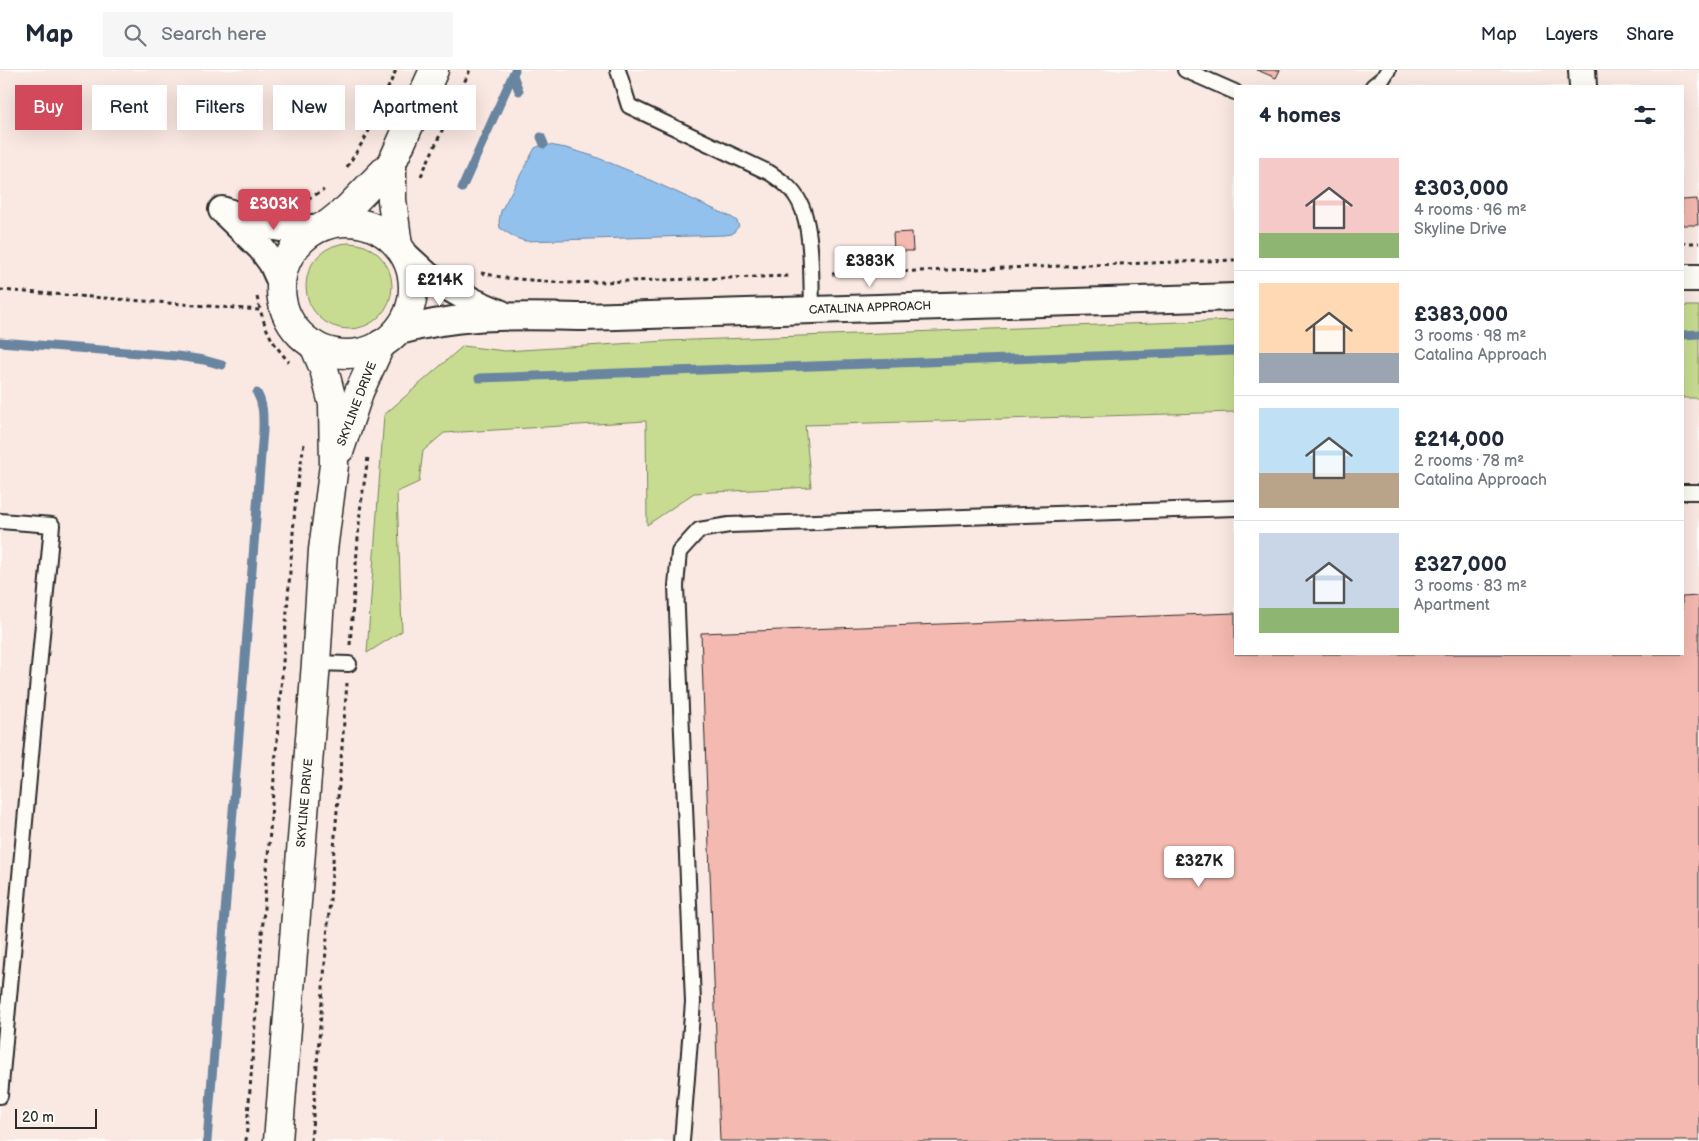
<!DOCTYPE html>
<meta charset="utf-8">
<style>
body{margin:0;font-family:"Balsamiq Sans",sans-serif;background:#f6f6f7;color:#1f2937;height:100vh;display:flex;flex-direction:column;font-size:19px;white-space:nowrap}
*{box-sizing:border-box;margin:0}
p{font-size:16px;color:#747a83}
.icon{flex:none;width:28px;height:28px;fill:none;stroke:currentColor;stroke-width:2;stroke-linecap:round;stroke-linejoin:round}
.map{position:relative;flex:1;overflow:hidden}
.details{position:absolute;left:1234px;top:15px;width:450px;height:570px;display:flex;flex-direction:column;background:#fff;border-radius:0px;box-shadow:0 5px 20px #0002}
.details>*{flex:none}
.hud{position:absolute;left:15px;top:15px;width:475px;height:45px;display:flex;gap:10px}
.scale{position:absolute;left:15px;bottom:12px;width:82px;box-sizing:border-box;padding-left:5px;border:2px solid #2b2b2b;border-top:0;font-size:14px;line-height:18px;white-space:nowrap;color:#2b2b2b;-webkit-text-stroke:4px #fdfcf7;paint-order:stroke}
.price{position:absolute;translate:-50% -42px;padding:0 11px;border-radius:5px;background:#fff;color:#222;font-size:16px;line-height:32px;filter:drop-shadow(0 1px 2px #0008)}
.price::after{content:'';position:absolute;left:50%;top:30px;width:15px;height:11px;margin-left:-8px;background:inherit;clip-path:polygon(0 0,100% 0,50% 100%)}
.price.active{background:#d1495b;color:#fff}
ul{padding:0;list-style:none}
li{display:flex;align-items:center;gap:15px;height:125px;padding:0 25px}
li+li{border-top:1px solid #e0e1e3}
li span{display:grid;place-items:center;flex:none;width:140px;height:100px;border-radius:0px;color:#555}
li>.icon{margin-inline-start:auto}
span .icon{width:60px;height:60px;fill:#fffc;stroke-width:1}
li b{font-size:21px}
h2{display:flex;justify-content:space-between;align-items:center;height:60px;padding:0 25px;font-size:21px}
.pill{padding:0 18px;border-radius:0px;background:#fff;box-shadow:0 5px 20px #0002;font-size:18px;line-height:45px}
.pill.active{background:#d1495b;color:#fff}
header{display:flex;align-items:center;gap:30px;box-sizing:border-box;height:70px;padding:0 25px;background:#fff;border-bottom:1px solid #e0e1e3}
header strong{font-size:24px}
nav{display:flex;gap:28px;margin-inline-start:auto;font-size:18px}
.search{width:350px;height:45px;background:#f6f6f7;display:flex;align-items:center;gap:12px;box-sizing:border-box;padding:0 18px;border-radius:0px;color:#747a83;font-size:19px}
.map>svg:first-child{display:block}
.built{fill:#fae8e2;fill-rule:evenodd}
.green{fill:#c7dc91;stroke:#79845e}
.water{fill:#93c1ee;stroke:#6985a0}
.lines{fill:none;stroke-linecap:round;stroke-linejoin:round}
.stream{stroke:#6985a0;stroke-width:9}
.building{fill:#f4b9b0;stroke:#2b2b2b}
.service-casing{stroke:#2b2b2b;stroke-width:18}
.minor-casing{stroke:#2b2b2b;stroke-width:30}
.primary-casing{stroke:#2b2b2b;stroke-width:31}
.path{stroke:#2b2b2b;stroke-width:3;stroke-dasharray:4 4;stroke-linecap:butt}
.service{stroke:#fdfcf7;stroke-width:14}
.minor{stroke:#fdfcf7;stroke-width:26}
.primary{stroke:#fdfcf7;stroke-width:28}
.labels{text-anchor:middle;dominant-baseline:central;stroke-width:5;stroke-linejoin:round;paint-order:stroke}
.street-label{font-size:12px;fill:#2b2b2b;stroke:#fdfcf7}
</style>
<header>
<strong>Map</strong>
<div class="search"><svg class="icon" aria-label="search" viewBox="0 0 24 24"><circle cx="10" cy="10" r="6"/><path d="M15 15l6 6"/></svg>Search here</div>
<nav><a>Map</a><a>Layers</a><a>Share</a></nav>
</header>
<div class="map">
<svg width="1699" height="1071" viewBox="0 0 1699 1071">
<rect width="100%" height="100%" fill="#fdfcf7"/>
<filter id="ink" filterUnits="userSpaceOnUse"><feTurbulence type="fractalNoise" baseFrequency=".02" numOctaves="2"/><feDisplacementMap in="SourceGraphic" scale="10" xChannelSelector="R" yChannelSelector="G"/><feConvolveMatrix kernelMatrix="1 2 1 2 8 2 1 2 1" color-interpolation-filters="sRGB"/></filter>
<g filter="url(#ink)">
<!-- built -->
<path class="built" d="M0 0H1699V1071H0ZM1235 16H1682V584H1235Z"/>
<!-- green -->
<g class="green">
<circle cx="349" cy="216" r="43"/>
<path d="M1682 236H1699V328H1683Z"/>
<path d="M1235 250V342L805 355 811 417 694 423 647 455 646 351 444 363 423 381 419 412 397 422 402 561 367 583 384 345 463 276 505 281 666 271Z"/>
</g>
<!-- water -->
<path class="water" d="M544 74 566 78 593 86 630 101 731 147 737 151 739 156 732 164 725 165 525 171 516 168 500 158 499 151 501 141 535 78Z"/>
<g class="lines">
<!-- stream -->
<g class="stream">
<path d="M513 5 519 21"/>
<path d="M541 67 544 74"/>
<path d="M462 118 515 0"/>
<path d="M1682 265 1699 264"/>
<path d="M0 272 177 286 204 290 222 295"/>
<path d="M479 308 1235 281"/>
<path d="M207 1071 263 360C263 347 264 335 257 323"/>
</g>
</g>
<!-- building -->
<g class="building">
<path d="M1257 0H1280L1276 8Z"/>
<path d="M1697 129 1698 155H1682V130Z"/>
<path d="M912 162 913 181H894L893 163Z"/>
<path d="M1699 526V1071H720L701 563 1235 543V584H1682V527Z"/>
</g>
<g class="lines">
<defs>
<g id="service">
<path d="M618 0 629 36 770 103C782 111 793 119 800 133 813 159 811 210 812 240"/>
<path d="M1185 0 1235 22"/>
<path d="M1373 16 1383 8 1388 0"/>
<path d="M1682 422H1699"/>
<path d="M0 451 52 455 0 1026"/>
<path d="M316 593 349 594"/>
<path d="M682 1071 693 932 676 516 679 482 699 460 729 455 1235 438"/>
</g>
<g id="minor">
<path d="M1582 0 1583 16"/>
<path d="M222 140 274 157 293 160 322 157"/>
<path d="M228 146 261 178 272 193 281 213"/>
<path d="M404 184 428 206 474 232 502 244"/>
<path d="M1682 208H1699"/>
<path d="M396 262C458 243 521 246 584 247L1235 227"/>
</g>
<g id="primary">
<path d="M392 93V130L398 176"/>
<circle cx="347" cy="218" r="66"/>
<path d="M327 155 347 139 392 93 434 0"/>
<path d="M340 379 359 322 381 274"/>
<path d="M278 1071 316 593 323 480 334 395 333 334 324 299 314 275"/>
</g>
</defs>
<!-- service casing -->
<use href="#service" class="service-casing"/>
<!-- minor casing -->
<use href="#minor" class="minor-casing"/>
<!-- primary casing -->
<use href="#primary" class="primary-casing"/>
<!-- path -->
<g class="path">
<path d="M347 97 367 65 396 0"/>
<path d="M421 106 470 0"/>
<path d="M292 131 311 127 324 120"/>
<path d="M1682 173H1699"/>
<path d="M481 203 506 208 567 213 791 206"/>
<path d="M832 204 1235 190"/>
<path d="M0 220 260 240"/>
<path d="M257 227C264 256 269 270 289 292"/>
<path d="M350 575 360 441 368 387"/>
<path d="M246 1071 296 424 304 374"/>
<path d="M311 1071 347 613"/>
</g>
<!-- service -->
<use href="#service" class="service"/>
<!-- minor -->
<use href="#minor" class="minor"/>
<!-- primary -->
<use href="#primary" class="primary"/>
</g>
</g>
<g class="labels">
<!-- street labels -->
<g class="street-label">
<text transform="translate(870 238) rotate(-2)">CATALINA APPROACH</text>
<text transform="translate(357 334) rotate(-69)">SKYLINE DRIVE</text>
<text transform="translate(305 733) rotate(-85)">SKYLINE DRIVE</text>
</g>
</g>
</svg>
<div class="scale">20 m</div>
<b class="price active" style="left:274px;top:161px">£303K</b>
<b class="price" style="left:870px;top:218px">£383K</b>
<b class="price" style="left:440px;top:237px">£214K</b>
<b class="price" style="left:1199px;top:818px">£327K</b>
<div class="hud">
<a class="pill active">Buy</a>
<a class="pill">Rent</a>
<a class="pill">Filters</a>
<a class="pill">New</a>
<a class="pill">Apartment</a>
</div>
<section class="details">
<h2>4 homes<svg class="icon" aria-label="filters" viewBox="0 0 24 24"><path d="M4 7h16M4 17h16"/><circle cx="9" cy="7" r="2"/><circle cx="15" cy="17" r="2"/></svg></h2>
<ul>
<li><span style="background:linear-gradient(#f6c9c9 75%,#8fb573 0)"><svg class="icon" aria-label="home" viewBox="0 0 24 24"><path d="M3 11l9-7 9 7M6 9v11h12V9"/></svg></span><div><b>£303,000</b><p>4 rooms · 96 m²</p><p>Skyline Drive</p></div></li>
<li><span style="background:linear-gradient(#ffd9b3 70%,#9aa5b1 0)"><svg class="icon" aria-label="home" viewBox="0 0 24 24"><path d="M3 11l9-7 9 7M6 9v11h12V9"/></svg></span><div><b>£383,000</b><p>3 rooms · 98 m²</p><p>Catalina Approach</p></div></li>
<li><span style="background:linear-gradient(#bfe0f5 65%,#b9a48a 0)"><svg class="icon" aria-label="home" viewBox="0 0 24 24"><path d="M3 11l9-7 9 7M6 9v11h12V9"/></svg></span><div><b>£214,000</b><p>2 rooms · 78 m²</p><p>Catalina Approach</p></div></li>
<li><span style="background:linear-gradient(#c9d6e8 75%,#8fb573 0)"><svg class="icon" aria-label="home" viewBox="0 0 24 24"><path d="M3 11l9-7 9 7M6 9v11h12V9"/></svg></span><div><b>£327,000</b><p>3 rooms · 83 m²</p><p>Apartment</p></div></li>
</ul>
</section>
</div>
